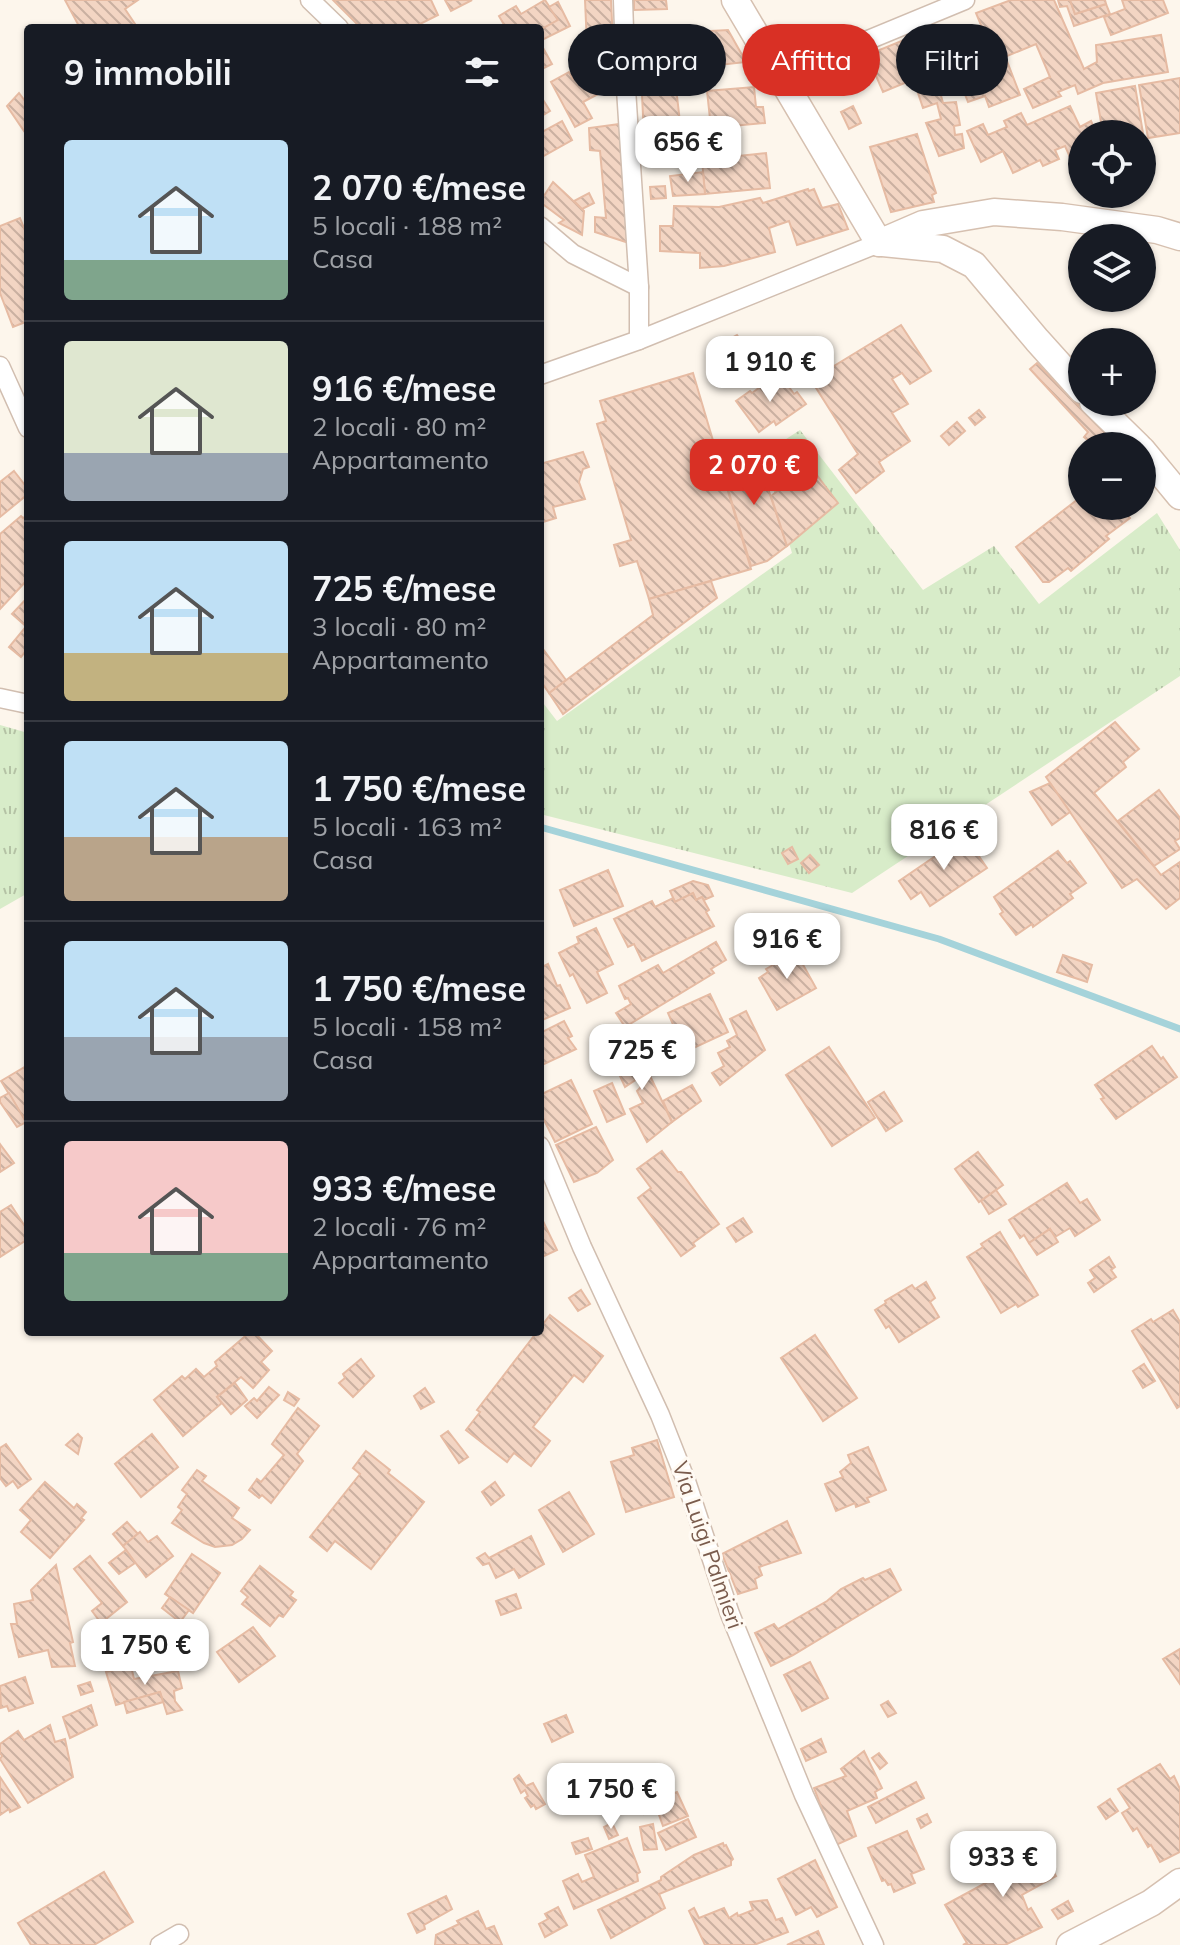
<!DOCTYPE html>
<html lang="it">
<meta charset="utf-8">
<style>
body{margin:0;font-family:Mulish,sans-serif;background:#20242c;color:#f1f3f6;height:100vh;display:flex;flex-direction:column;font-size:30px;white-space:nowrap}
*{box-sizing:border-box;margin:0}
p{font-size:26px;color:#9ea1a6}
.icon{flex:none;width:44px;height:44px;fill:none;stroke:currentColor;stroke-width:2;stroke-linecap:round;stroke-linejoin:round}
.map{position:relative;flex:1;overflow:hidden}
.side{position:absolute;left:24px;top:24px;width:520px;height:1312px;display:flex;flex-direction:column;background:#171b24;border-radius:8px;box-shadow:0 2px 6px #0004}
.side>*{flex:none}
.banner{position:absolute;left:568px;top:24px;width:492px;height:72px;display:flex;gap:16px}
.controls{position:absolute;left:1068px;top:120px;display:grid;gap:16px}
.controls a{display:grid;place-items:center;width:88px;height:88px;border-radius:50%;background:#171b24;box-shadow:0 2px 6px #0004;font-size:40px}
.price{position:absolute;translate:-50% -68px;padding:0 18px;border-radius:16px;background:#fff;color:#222;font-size:26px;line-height:52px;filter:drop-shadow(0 2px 4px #0008)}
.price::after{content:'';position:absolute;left:50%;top:48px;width:24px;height:18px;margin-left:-12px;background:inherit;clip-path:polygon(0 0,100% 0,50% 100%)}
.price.active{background:#d93025;color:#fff}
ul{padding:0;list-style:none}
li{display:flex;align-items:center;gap:24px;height:200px;padding:0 40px}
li+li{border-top:2px solid #363941}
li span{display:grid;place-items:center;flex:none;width:224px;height:160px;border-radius:8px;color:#555}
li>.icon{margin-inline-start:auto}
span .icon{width:96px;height:96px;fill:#fffc;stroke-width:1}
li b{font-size:34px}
h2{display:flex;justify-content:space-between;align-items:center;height:96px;padding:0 40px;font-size:34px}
.tag{padding:0 28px;border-radius:36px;background:#171b24;box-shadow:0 2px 6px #0004;font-size:28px;line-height:72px}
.tag.active{background:#d93025;color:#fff}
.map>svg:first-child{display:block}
.grass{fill:url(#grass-tufts)}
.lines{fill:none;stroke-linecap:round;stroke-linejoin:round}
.stream{stroke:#a5d3da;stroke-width:7}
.building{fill:url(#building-back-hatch);stroke:#e6bba3;stroke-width:2}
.street-casing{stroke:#d1beb0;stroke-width:21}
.secondary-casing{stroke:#d6c0b0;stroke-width:29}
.street{stroke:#fff;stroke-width:18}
.secondary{stroke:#fff;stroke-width:26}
.labels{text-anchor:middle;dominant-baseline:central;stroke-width:6;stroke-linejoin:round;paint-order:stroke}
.street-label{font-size:22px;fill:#7a5c4d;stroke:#fffaf3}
</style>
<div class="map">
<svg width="1180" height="1945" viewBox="0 0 1180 1945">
<defs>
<pattern id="grass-tufts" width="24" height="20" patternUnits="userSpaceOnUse" patternTransform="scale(2)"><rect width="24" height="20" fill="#d8ecc9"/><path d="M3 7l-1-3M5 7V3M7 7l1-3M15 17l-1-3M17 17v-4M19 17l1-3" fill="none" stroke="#b4c2a5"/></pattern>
<pattern id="building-back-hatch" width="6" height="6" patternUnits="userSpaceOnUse" patternTransform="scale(2)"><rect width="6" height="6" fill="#f3d5c3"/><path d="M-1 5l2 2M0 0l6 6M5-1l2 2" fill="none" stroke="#cab0a1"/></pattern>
</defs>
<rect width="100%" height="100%" fill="#fdf6ec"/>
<!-- grass -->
<g class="grass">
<path d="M800 430 923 590 994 546 1039 604 1157 513 1180 550V676L852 893 540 814V699L557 721 792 553 763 454Z"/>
<path d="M0 725 28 733V893L0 909Z"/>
</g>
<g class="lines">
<!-- stream -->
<path class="stream" d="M540 827 939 939 1180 1029"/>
</g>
<!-- building -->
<g class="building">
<path d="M65 0H138L125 9 135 24 129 28H80Z"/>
<path d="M333 0H431L438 15 412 28H361Z"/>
<path d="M445 0H472L451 11Z"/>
<path d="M545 0 558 20 540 30V28H506L499 16 516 6 521 14Z"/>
<path d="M585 0H611L613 42 587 45Z"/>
<path d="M634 0H666L667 9 634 10Z"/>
<path d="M1011 0H1054L1084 69 1097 62 1096 45 1161 35 1168 72 1103 83 1078 94 1075 85 1058 92 1061 96 1033 108 1024 89 1050 77 1036 44 1000 59 995 45 990 47 976 13Z"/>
<path d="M1058 0H1070L1075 14 1106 4 1110 14 1074 26 1067 6 1060 7Z"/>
<path d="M1070 0H1105L1106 4 1075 14Z"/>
<path d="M1122 0H1163L1168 13 1111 35 1104 17 1125 9Z"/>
<path d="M558 2 570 26 540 41V30L558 20 549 7Z"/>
<path d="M728 30 746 62 674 70 681 131 644 135 639 35Z"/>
<path d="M926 31 941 68 883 92 867 55Z"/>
<path d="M542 46 552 64 540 70V48Z"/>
<path d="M971 53 976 67 962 72 957 58Z"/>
<path d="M1007 61 1020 95 989 107 985 96 968 102 959 79Z"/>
<path d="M589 71 600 93 583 102 592 118 575 127 551 82 569 72 573 79Z"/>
<path d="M1180 78V133L1148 138 1139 85Z"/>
<path d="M1135 86 1144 139H1142V134H1103L1096 93Z"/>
<path d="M754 87 756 107H763L765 123 711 128 707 91Z"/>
<path d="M939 88 943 103 956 102 960 125 954 126 955 135 962 134 964 148 939 156 926 123 941 119 937 103 923 108 918 93Z"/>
<path d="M19 93 28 105V128L24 131 7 106Z"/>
<path d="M540 95 550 111 540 117Z"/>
<path d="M853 106 861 123 849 129 841 112Z"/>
<path d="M1070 106 1080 127 1091 121 1096 132 1082 134V162L1074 166 1065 146 1055 150 1059 159 1043 166 1040 160 1013 173 1003 151 981 162 967 131 983 124 988 135 1007 127 1004 121 1021 113 1027 125Z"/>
<path d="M562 121 572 140 540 158V133Z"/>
<path d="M620 124 629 243 595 232V217L606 218 600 151 590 150 589 128Z"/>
<path d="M694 130 695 142 676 144 675 132Z"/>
<path d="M917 134 936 193 932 195 934 202 891 212 870 147Z"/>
<path d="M766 153 770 188 705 194 702 160Z"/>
<path d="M703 172 705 194 673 196 670 176Z"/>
<path d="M553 182 584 211 582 235 559 223 564 220 540 202Z"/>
<path d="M665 186 666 198 651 199 650 187Z"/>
<path d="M808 189 809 191 814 189 822 208 838 204 848 229 797 245 789 221 769 228 775 252 724 266 700 268V253L660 251V226H673L674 206 719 207 760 198 763 203Z"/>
<path d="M589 193 594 203 582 209 574 201Z"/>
<path d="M20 218 28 238V321L13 327 0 293V226Z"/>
<path d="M901 325 931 371 910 384 902 373 892 379 908 404 892 413 910 441 879 462 884 471 856 493 839 470 858 454 811 380Z"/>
<path d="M737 335 756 363 738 372 720 344Z"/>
<path d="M1037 363 1118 446H1095L1084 437 1088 432 1030 369Z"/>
<path d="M693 373 751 569 649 599 637 561 620 566 614 545 631 540 597 424 606 421 600 401Z"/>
<path d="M782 377 794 394 797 392 806 404 776 425 774 421 759 432 736 401 750 391 752 393 767 382 770 386Z"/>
<path d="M979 410 985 417 975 425 969 418Z"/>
<path d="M957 422 965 431 949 445 941 436Z"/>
<path d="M754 446 787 546 767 561 751 566 721 466 736 461 733 451Z"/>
<path d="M583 452 589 467 583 469 579 482 585 499 553 507 556 518 540 523V464Z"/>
<path d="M810 466 838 503 787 546 771 496Z"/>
<path d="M14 471 28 489V494L0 517V482Z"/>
<path d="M1082 496V506H1121L1130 518 1106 536 1109 539 1071 571 1068 568 1049 582H1043L1016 547Z"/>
<path d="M28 515V579L0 609V534L21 516 23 518Z"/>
<path d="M711 581 717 598 563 714 549 693 653 615 649 599Z"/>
<path d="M28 597V628L12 614Z"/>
<path d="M24 629 28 633V648L21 657 9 647Z"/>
<path d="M540 645 566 680 549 693 540 680Z"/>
<path d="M1115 722 1139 749 1123 762 1126 767 1094 793 1161 875 1180 862V898L1166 909 1137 879 1122 888 1046 777Z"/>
<path d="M1050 783 1070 812 1052 825 1030 792Z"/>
<path d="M1159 790 1180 818V838L1175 841 1180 849 1154 866 1118 821Z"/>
<path d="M965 836 987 868 930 906 921 892 911 899 899 881Z"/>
<path d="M792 847 798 859 788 864 782 853Z"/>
<path d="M1058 851 1067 863 1070 861 1086 883 1070 894 1073 898 1033 927 1032 924 1016 935 1000 914 1003 912 994 897Z"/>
<path d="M810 855 819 865 809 873 801 863Z"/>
<path d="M608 870 623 906 574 926 560 890Z"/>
<path d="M693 881 708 885 713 896 704 900 702 897 696 900 693 893 675 902 670 891Z"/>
<path d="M693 893 696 900 702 897 709 910 706 912 714 926 642 961 634 944 628 947 614 919 652 901 655 907 673 898 675 902Z"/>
<path d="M596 928 613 964 597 972 607 993 587 1003 573 974 570 976 559 953 579 943 577 937Z"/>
<path d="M716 942 726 960 711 969 714 973 625 1027 616 1013 631 1004 628 998 625 999 619 986 658 965 663 973Z"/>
<path d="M796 952 816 988 777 1010 759 978 768 972 766 969Z"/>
<path d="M1063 955 1092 965 1087 982 1057 972Z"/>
<path d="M548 964 557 986 560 985 570 1008 540 1021V968Z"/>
<path d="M710 994 728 1032 685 1052 668 1013Z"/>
<path d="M746 1011 765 1050 720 1085 712 1073 724 1066 718 1053 730 1047 727 1041 737 1035 730 1019Z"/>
<path d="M564 1021 572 1036 568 1038 576 1049 540 1066V1033Z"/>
<path d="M634 1042 672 1122 647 1142 630 1109 643 1103 637 1091 641 1087 637 1079 625 1087 610 1054Z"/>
<path d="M1152 1046 1161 1059 1163 1057 1177 1077 1116 1119 1101 1099 1104 1098 1095 1085Z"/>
<path d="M829 1047 875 1118 832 1146 786 1075Z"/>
<path d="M28 1065V1121L26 1122 1 1081Z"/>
<path d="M571 1080 592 1124 555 1142 540 1112V1095Z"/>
<path d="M612 1083 625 1114 607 1122 594 1091Z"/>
<path d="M692 1085 701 1101 672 1122 663 1101Z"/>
<path d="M884 1092 902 1121 886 1131 868 1102Z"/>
<path d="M9 1093 26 1122 17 1127 0 1102V1098Z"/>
<path d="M596 1127 613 1160 597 1173 574 1182 556 1145Z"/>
<path d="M0 1144 14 1163 0 1172Z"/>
<path d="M662 1151 678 1172H681L719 1224 693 1243 695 1246 681 1256 638 1198 651 1188 637 1169Z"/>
<path d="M978 1152 1003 1185 979 1202 955 1169Z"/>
<path d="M1067 1183 1080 1203 1087 1199 1100 1220 1075 1236 1070 1228 1055 1237 1050 1229 1029 1243 1024 1235 1020 1238 1009 1220Z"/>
<path d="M996 1190 1006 1204 989 1214 981 1201Z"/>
<path d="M11 1205 28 1231V1239L0 1257V1212Z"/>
<path d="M540 1215 557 1250 540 1258Z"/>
<path d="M743 1218 752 1232 736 1242 727 1228Z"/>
<path d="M1050 1229 1058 1242 1037 1255 1029 1243Z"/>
<path d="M1000 1232 1038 1295 1018 1307 1016 1304 1001 1313 967 1257 983 1247 981 1244Z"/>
<path d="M1109 1257 1115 1267 1111 1270 1116 1277 1094 1292 1088 1283 1095 1278 1090 1270Z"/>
<path d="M926 1282 935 1298 930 1302 939 1317 899 1342 889 1326 886 1328 875 1310 886 1303 885 1301 912 1285 915 1289Z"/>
<path d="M581 1290 590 1304 578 1311 569 1298Z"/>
<path d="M1173 1310 1180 1322V1406L1177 1408 1132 1331 1151 1319 1153 1322Z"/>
<path d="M550 1315 603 1356 583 1382 574 1375 533 1427 550 1441 531 1466 514 1453 507 1462 466 1430 480 1412 477 1410 537 1332H540V1328Z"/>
<path d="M250 1332H254L272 1351 261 1362 269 1370 253 1388 241 1377 217 1397 222 1403 183 1436 154 1400 182 1376 185 1379 196 1369 204 1377 217 1366 215 1362Z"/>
<path d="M815 1335 857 1398 823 1421 781 1358Z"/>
<path d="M361 1359 374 1376 353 1397 339 1383 345 1378 343 1374Z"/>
<path d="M1144 1364 1155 1381 1143 1388 1133 1371Z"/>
<path d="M235 1383 247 1400 231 1414 217 1397Z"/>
<path d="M269 1387 279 1395 257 1418 245 1406 254 1398 257 1401Z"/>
<path d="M425 1388 434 1402 421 1409 414 1396Z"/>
<path d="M288 1392 299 1399 294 1406 284 1400Z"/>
<path d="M298 1408 319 1426 297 1454 303 1461 271 1503 262 1495 259 1498 249 1490 257 1479 261 1482 284 1455 272 1444Z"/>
<path d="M448 1431 468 1457 459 1463 441 1436Z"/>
<path d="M78 1434 82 1438 78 1454 66 1445Z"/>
<path d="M152 1434 178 1467 141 1497 115 1464Z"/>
<path d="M657 1440 674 1497 626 1512 611 1462 634 1455 632 1448Z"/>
<path d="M6 1444 31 1479 18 1488 13 1481 6 1486 0 1478V1448Z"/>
<path d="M868 1447 886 1490 867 1498 869 1502 856 1507 855 1503 836 1511 825 1484 843 1477 840 1472 851 1463 848 1455Z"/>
<path d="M366 1451 390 1470 388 1473 424 1502 371 1569 335 1541 327 1551 310 1537 360 1474 353 1468Z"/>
<path d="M197 1470 206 1476 202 1481 239 1508 232 1518 250 1530 242 1539 232 1545 215 1547 204 1543 172 1523 182 1510 178 1507 187 1494 182 1490Z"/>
<path d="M45 1482 74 1508 77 1504 86 1512 81 1518 84 1520 50 1558 21 1532 31 1520 20 1510Z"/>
<path d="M495 1482 504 1495 491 1505 482 1492Z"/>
<path d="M569 1492 594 1534 563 1552 539 1510Z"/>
<path d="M787 1521 801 1553 759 1567 762 1575 755 1579 757 1588 738 1594 722 1554Z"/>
<path d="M127 1522 138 1534 123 1546 113 1534Z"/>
<path d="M140 1532 148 1542 157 1536 173 1556 146 1577 123 1546Z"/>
<path d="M531 1536 544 1564 519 1578 514 1569 496 1578 489 1563 483 1565 477 1558 485 1553 489 1558Z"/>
<path d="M126 1550 135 1563 119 1574 109 1563Z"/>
<path d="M192 1554 220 1573 193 1613 165 1594Z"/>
<path d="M90 1556 127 1602 101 1623 92 1611 102 1603 74 1569Z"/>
<path d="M56 1565 73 1642 70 1643 75 1666 52 1667 48 1650 19 1657 11 1624H17L14 1604 33 1600 31 1590Z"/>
<path d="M260 1566 293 1592 290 1596 296 1600 283 1617 279 1615 270 1626 242 1604 248 1597 241 1591Z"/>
<path d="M890 1569 901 1590 793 1655 771 1666 755 1633 774 1624 778 1629 827 1601 841 1589 863 1578 865 1580Z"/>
<path d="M516 1594 521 1608 501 1615 496 1601Z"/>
<path d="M170 1597 189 1610 180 1622 162 1608Z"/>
<path d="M253 1627 275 1656 239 1682 217 1652Z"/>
<path d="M1180 1649V1684L1163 1659Z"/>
<path d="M810 1662 828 1698 802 1711 784 1675Z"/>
<path d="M131 1666 134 1679 178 1671 182 1688 174 1691 175 1701 182 1710 167 1714 160 1692 116 1705 106 1672Z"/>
<path d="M25 1677 33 1703 9 1711 7 1706 1 1708 0 1686Z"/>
<path d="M90 1682 93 1691 81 1695 78 1686Z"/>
<path d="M160 1692 163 1702 127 1713 124 1702Z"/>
<path d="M888 1701 896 1713 888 1717 881 1705Z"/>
<path d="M91 1705 97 1725 70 1738 63 1717Z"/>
<path d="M566 1715 573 1732 552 1742 544 1724Z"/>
<path d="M50 1725 55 1742 65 1739 73 1777 28 1803 0 1759 2 1756 0 1753V1744L18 1731 24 1740Z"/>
<path d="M821 1739 826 1752 806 1761 801 1749Z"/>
<path d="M864 1751 882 1788 875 1792 877 1798 847 1811 856 1836 836 1845 814 1788 846 1776 841 1769Z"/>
<path d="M879 1753 887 1763 880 1769 872 1758Z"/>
<path d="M1160 1764 1170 1779 1174 1776 1180 1789V1852L1160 1862 1151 1845 1148 1847 1137 1828 1133 1831 1122 1813 1130 1808 1118 1789Z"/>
<path d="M519 1775 526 1786 533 1783 545 1804 536 1809 534 1805 531 1807 525 1798 528 1796 525 1790 521 1793 514 1779Z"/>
<path d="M0 1777 20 1807 10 1812 9 1809 0 1815Z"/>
<path d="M916 1782 924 1798 876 1823 868 1807Z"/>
<path d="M677 1792 688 1816 663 1826 654 1801Z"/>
<path d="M647 1794 652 1811 644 1814 638 1796Z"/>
<path d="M1110 1799 1118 1811 1106 1819 1098 1807Z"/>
<path d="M927 1814 931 1822 921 1828 917 1819Z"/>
<path d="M688 1819 696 1837 666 1850 658 1833Z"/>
<path d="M612 1823 618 1835 609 1839 604 1827Z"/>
<path d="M653 1824 657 1849 644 1850 640 1827Z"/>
<path d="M907 1831 924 1869 911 1874 915 1883 894 1892 891 1884 888 1885 885 1880 882 1881 868 1848Z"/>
<path d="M588 1838 592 1849 576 1854 572 1843Z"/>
<path d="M627 1838 640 1872 637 1874 638 1881 574 1909 563 1881 578 1874 582 1882 594 1877 585 1855Z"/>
<path d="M1034 1838 1056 1876 1022 1895 1028 1910 1031 1908 1042 1927 1005 1945H963L967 1943 945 1905 993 1879 985 1866Z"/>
<path d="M723 1843 724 1846 726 1845 733 1859 731 1861V1865L659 1894 665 1908 611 1938 598 1910 661 1880V1877L694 1855Z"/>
<path d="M815 1860 837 1907 817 1917 811 1907 796 1915 778 1879Z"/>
<path d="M104 1872 133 1922 94 1945H31L18 1923Z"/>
<path d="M446 1896 452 1909 424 1925 425 1929 417 1933 408 1914Z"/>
<path d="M767 1900 776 1920 782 1918 788 1932 754 1945H705L689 1911 694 1908 699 1918 724 1908 729 1918 737 1913 738 1916 753 1910 750 1902Z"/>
<path d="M1068 1901 1073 1911 1058 1919 1052 1910Z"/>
<path d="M558 1907 567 1925 545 1937 539 1924 548 1919 545 1914Z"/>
<path d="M478 1911 486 1929 494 1926 502 1945H435L436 1935 459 1924 457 1921Z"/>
<path d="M818 1931 824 1945H787Z"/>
</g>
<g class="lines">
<defs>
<g id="street">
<path d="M310 0 339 28"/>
<path d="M623 0 626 89 639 287V340"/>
<path d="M781 76 965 0"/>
<path d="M540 226 573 254 639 287"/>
<path d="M0 366 28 428"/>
<path d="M540 375 639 340 879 243"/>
<path d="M0 698 28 704"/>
<path d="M540 1146 582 1247 660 1415 686 1481 730 1614 804 1795 874 1945"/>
<path d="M160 1945 179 1934"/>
</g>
<g id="secondary">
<path d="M735 0 879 243"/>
<path d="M879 243 923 224 994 212 1062 217 1157 230 1180 237"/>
<path d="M883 243 943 249 974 265 1037 340 1082 390"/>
<path d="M1093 402 1138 446"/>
<path d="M1142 450 1180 496"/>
<path d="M1070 1945 1151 1903 1180 1882"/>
</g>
</defs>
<!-- street casing -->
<use href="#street" class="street-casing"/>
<!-- secondary casing -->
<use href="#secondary" class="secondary-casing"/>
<!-- street -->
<use href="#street" class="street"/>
<!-- secondary -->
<use href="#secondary" class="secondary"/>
</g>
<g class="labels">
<!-- street labels -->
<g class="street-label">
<text transform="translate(708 1545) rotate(71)">Via Luigi Palmieri</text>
</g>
</g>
</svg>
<div class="controls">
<a><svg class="icon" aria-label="locate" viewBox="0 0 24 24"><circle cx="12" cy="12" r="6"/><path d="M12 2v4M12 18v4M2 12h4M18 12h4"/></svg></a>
<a><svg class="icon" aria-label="layers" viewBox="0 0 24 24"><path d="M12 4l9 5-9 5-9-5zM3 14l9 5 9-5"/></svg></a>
<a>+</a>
<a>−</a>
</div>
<b class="price" style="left:688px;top:184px">656 €</b>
<b class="price" style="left:770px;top:404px">1 910 €</b>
<b class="price active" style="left:754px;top:507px">2 070 €</b>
<b class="price" style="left:944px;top:872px">816 €</b>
<b class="price" style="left:787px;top:981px">916 €</b>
<b class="price" style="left:642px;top:1092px">725 €</b>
<b class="price" style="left:145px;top:1687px">1 750 €</b>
<b class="price" style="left:611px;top:1831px">1 750 €</b>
<b class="price" style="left:1003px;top:1899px">933 €</b>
<div class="banner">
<a class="tag">Compra</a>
<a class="tag active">Affitta</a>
<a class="tag">Filtri</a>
</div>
<section class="side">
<h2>9 immobili<svg class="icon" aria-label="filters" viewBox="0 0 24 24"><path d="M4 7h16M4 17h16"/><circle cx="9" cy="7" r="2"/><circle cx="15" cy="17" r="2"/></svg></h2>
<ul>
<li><span style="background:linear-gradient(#bfe0f5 75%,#7fa58c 0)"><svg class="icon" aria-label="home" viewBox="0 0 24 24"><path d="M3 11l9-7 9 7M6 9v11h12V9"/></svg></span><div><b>2 070 €/mese</b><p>5 locali · 188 m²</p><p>Casa</p></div></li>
<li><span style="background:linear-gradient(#dfe7d0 70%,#9aa5b1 0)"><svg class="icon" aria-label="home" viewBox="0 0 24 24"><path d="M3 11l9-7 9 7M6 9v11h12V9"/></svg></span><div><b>916 €/mese</b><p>2 locali · 80 m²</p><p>Appartamento</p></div></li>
<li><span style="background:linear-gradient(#bfe0f5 70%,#c2b280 0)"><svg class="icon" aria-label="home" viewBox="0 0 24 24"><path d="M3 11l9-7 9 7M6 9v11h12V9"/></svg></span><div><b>725 €/mese</b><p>3 locali · 80 m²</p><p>Appartamento</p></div></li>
<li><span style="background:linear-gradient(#bfe0f5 60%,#b9a48a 0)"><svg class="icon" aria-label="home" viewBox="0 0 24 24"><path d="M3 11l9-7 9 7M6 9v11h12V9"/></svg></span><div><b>1 750 €/mese</b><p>5 locali · 163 m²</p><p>Casa</p></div></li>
<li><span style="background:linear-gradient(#bfe0f5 60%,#9aa5b1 0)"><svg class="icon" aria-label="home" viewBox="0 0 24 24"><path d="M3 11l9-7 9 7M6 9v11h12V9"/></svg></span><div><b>1 750 €/mese</b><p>5 locali · 158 m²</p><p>Casa</p></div></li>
<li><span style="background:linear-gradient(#f6c9c9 70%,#7fa58c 0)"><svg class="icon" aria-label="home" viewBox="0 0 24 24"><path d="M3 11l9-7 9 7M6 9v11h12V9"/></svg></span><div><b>933 €/mese</b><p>2 locali · 76 m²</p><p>Appartamento</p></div></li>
</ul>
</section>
</div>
